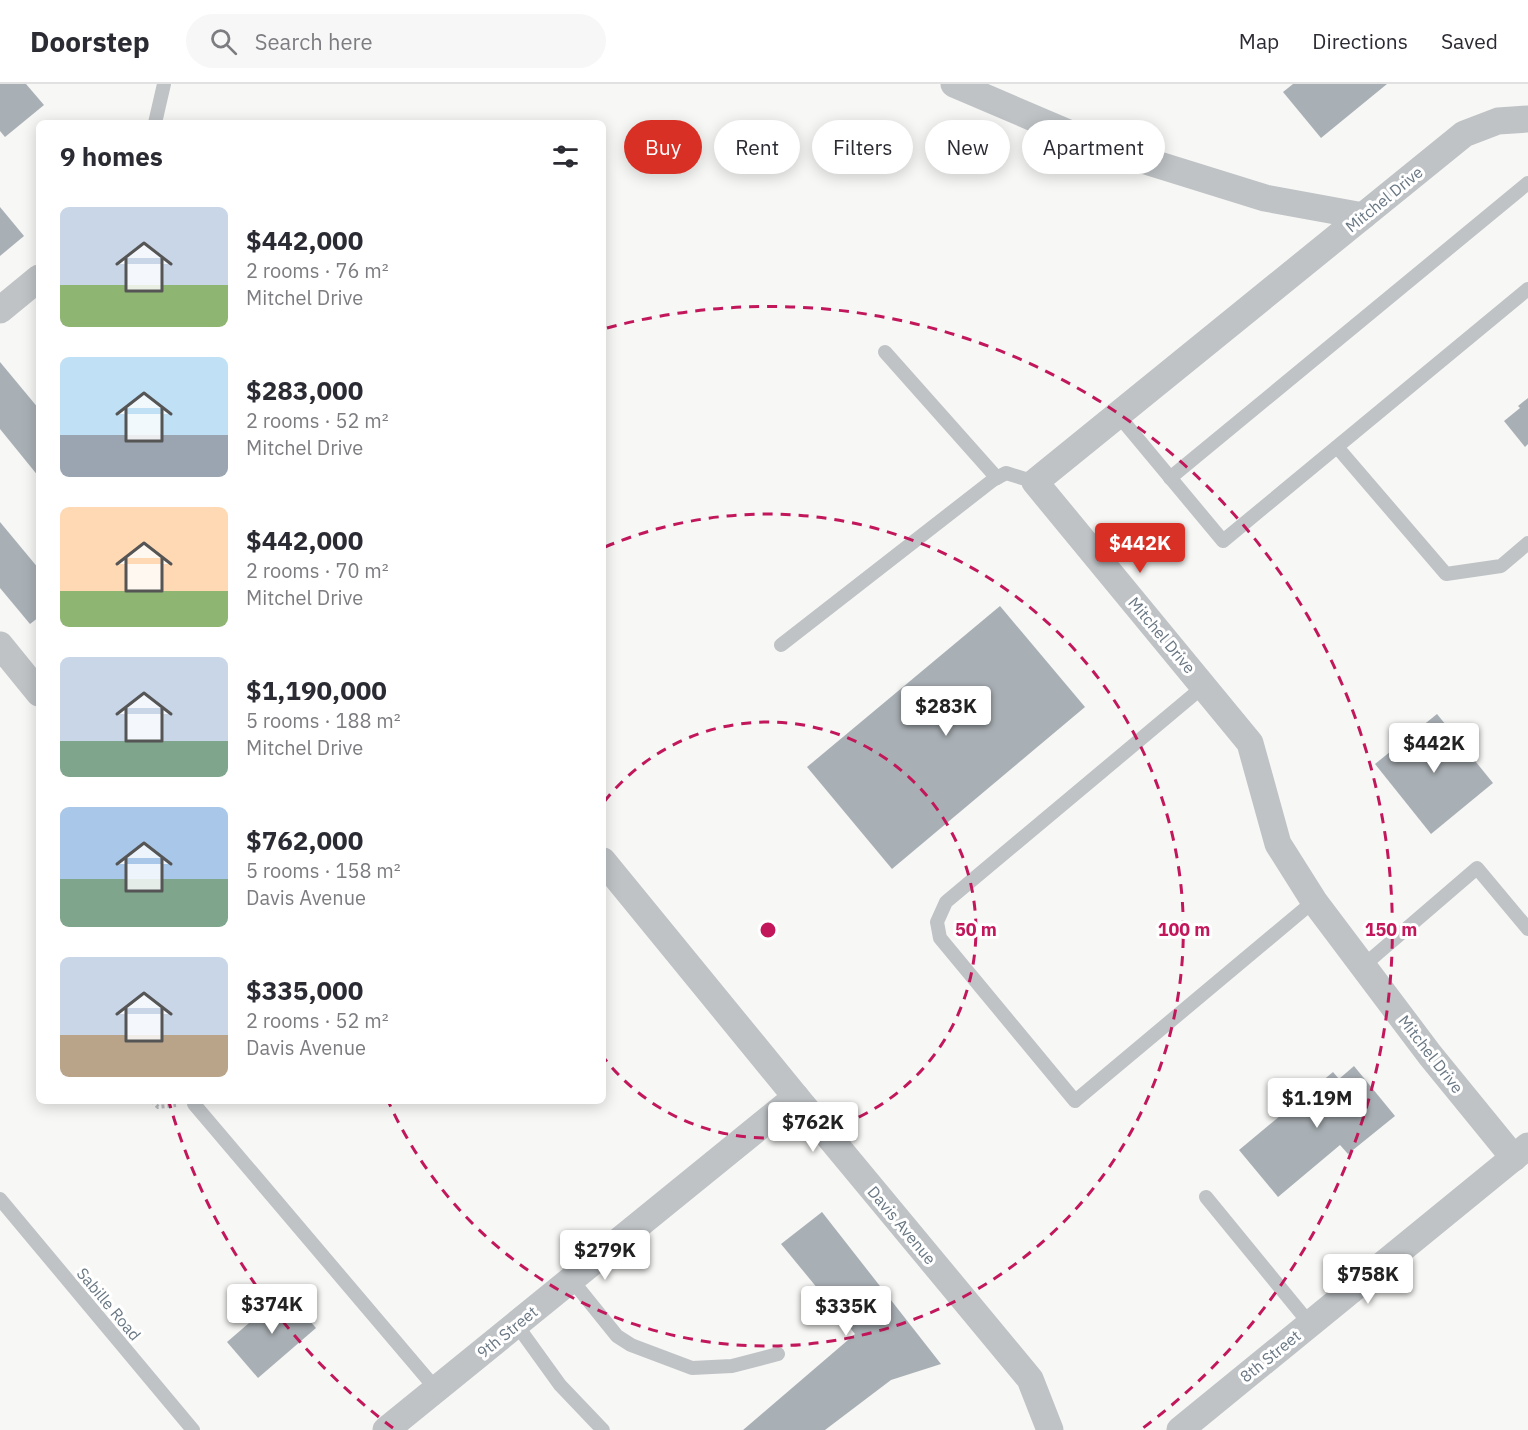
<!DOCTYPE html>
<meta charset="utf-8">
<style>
body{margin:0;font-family:"IBM Plex Sans",sans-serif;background:#f7f7f7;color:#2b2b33;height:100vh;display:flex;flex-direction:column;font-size:22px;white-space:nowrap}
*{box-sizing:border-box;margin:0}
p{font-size:20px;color:#7c7c81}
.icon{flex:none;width:33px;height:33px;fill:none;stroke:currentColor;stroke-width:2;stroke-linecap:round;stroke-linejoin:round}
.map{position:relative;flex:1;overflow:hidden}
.drawer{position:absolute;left:36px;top:36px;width:570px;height:984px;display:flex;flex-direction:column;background:#fff;border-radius:9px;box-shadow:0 3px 15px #0003}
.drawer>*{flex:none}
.top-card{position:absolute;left:624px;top:36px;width:570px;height:54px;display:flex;gap:12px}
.price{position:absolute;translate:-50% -51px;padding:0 14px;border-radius:6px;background:#fff;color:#222;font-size:20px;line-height:39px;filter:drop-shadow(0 2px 3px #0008)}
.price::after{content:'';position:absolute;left:50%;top:36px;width:18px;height:14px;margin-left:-9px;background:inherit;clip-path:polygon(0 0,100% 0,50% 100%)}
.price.on{background:#d93025;color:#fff}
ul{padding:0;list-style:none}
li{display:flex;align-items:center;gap:18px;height:150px;padding:0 24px}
li span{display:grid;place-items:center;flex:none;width:168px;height:120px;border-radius:9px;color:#555}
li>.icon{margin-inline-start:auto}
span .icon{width:72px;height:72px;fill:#fffc;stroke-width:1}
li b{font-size:26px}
h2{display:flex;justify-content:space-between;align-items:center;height:72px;padding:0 24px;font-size:26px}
.tag{padding:0 21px;border-radius:27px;background:#fff;box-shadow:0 3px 15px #0003;font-size:21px;line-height:54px}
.tag.on{background:#d93025;color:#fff}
header{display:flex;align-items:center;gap:36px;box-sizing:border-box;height:84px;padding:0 30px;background:#fff;border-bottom:2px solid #e1e1e2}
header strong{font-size:28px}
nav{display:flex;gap:33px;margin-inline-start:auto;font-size:21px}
.search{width:420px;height:54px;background:#f7f7f7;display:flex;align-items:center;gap:15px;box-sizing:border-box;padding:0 21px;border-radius:33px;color:#7c7c81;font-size:22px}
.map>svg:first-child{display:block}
.building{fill:#a9b0b5}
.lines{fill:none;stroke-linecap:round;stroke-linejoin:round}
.path{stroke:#b9bcbe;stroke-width:4;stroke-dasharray:3 3;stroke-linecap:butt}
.service{stroke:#bfc3c6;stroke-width:14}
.minor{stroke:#bfc3c6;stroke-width:27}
.ring{fill:none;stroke:#c2185b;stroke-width:3;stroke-dasharray:10 8}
.labels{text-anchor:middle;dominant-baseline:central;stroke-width:6;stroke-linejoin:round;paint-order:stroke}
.street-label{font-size:16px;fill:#697783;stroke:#fff}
.centre{fill:#c2185b;stroke:#fff;stroke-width:3}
.ring-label{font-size:18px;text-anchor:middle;font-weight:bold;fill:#c2185b;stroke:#fff;stroke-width:6;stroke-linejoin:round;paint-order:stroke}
</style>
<header>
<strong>Doorstep</strong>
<div class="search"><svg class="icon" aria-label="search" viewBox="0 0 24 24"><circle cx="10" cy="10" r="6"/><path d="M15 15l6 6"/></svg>Search here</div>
<nav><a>Map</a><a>Directions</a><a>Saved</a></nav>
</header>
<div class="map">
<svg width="1528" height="1346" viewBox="0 0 1528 1346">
<rect width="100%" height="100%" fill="#f7f7f5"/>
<!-- building -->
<g class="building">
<path d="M0 0H26L44 21 5 53 0 47Z"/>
<path d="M1293 0H1387L1321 54 1283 8Z"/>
<path d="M0 123 24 152 0 172Z"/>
<path d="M0 278 39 325V393L0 345Z"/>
<path d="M1528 314V360L1525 363 1504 337 1520 324 1518 322Z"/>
<path d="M0 438 39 485V533L30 540 0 504Z"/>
<path d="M1000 522 1085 623 892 785 807 683Z"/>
<path d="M1437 630 1493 699 1431 750 1375 680Z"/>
<path d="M1354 982 1395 1032 1348 1070 1340 1061 1278 1113 1239 1066 1333 988 1339 995Z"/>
<path d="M822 1128 941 1280 891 1296 825 1346H743L855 1250 781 1160Z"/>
<path d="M285 1208 316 1244 258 1294 227 1258Z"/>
</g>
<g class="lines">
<!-- path -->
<path class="path" d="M152 1017 158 1023 176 1021"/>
<!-- service -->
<g class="service">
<path d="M155 39 164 0"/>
<path d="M885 268 997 394"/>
<path d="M1118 331 1223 457 1528 205"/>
<path d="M1337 363 1446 490 1501 482 1528 459"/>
<path d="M1170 394 1528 99"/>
<path d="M781 561 993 396 1006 389 1035 398"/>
<path d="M1204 602 946 818 937 838 940 854 1075 1017 1314 817"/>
<path d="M1363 882 1477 784 1528 845"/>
<path d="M194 1020 436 1305"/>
<path d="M1206 1113 1310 1240"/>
<path d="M0 1115 193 1346"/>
<path d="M571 1195 617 1252 631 1261 692 1284 732 1282 778 1270"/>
<path d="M516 1240 560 1301 603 1346"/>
</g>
<!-- minor -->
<g class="minor">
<path d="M954 0 1101 63 1265 114 1363 132"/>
<path d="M0 226 39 194"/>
<path d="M0 561 39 609"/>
<path d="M603 777 796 1013 1030 1295 1050 1346"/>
<path d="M1514 1074 1430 971 1314 817 1278 760 1250 659 1035 398 1464 50 1498 37 1528 35"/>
<path d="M386 1346 796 1013"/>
<path d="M1180 1346 1528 1062"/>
</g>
</g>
<!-- distance rings -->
<g class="ring">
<path d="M604 718A208 208 0 1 1 604 974"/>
<path d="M605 463A416 416 0 1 1 389 1019"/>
<path d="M393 1344A623 623 0 0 1 169 1018M607 244A623 623 0 0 1 1143 1344"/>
</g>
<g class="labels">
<!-- street labels -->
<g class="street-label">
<text transform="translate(1384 115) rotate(-39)">Mitchel Drive</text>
<text transform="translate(1162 551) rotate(50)">Mitchel Drive</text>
<text transform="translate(1431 970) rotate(52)">Mitchel Drive</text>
<text transform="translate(902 1141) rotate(50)">Davis Avenue</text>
<text transform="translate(109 1220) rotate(50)">Sabille Road</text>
<text transform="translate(507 1248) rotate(-39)">9th Street</text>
<text transform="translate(1270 1272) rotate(-39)">8th Street</text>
</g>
</g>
<circle cx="768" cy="846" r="9" class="centre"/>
<g class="ring-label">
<text x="976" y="852">50 m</text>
<text x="1184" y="852">100 m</text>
<text x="1391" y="852">150 m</text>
</g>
</svg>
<b class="price on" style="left:1140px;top:490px">$442K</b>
<b class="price" style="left:946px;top:653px">$283K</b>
<b class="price" style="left:1434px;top:690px">$442K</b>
<b class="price" style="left:1317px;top:1045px">$1.19M</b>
<b class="price" style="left:813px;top:1069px">$762K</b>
<b class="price" style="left:605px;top:1197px">$279K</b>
<b class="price" style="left:1368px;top:1221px">$758K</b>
<b class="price" style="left:272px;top:1251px">$374K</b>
<b class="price" style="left:846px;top:1253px">$335K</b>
<div class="top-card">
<a class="tag on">Buy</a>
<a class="tag">Rent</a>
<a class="tag">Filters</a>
<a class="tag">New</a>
<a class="tag">Apartment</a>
</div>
<section class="drawer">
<h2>9 homes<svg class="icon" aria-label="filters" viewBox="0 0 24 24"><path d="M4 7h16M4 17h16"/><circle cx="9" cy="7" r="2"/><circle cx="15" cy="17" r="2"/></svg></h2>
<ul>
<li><span style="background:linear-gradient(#c9d6e8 65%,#8fb573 0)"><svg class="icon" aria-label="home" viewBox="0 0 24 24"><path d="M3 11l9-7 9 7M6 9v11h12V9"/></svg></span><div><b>$442,000</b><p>2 rooms · 76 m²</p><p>Mitchel Drive</p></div></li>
<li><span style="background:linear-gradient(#bfe0f5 65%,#9aa5b1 0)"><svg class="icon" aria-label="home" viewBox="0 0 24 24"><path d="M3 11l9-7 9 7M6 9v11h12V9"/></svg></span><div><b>$283,000</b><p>2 rooms · 52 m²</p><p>Mitchel Drive</p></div></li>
<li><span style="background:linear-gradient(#ffd9b3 70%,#8fb573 0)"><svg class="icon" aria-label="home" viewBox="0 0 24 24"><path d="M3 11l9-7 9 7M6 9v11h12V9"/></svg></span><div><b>$442,000</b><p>2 rooms · 70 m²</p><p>Mitchel Drive</p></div></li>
<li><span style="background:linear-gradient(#c9d6e8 70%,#7fa58c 0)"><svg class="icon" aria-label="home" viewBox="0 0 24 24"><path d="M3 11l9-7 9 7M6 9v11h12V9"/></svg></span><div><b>$1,190,000</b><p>5 rooms · 188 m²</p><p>Mitchel Drive</p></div></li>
<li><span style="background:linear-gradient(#a9c7e8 60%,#7fa58c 0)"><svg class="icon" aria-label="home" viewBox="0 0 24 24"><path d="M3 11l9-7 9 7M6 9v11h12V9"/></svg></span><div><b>$762,000</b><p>5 rooms · 158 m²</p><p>Davis Avenue</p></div></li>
<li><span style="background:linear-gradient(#c9d6e8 65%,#b9a48a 0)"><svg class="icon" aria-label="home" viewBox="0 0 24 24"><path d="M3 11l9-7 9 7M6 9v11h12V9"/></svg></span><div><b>$335,000</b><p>2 rooms · 52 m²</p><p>Davis Avenue</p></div></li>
</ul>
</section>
</div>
